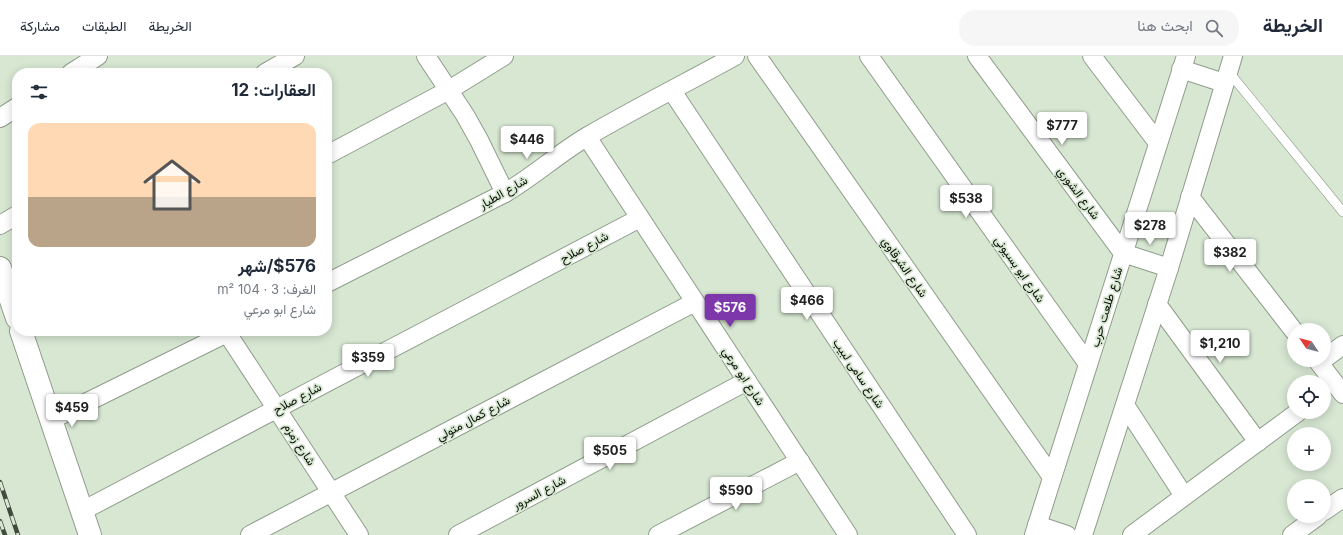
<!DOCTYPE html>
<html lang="ar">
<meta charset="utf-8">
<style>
body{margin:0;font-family:Inter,Vazirmatn,sans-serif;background:#f6f6f7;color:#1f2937;direction:rtl;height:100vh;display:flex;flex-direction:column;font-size:15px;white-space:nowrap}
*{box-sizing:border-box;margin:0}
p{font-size:13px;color:#747a83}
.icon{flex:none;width:22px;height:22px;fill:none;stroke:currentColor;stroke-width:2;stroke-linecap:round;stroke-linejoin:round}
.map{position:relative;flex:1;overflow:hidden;direction:ltr}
.details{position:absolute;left:12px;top:12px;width:320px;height:268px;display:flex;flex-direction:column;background:#fff;border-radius:16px;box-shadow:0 2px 10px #0003;direction:rtl}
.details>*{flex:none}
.needle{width:26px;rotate:305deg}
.fabs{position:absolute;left:1287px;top:267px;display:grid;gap:8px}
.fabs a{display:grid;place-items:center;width:44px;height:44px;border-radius:50%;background:#fff;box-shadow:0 2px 10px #0003;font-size:20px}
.price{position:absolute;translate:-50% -34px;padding:0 9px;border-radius:4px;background:#fff;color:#222;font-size:13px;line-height:26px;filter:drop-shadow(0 1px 2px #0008)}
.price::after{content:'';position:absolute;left:50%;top:24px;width:12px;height:9px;margin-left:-6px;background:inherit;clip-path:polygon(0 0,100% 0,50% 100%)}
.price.current{background:#7e37aa;color:#fff}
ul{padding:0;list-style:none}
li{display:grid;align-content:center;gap:8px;height:212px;padding:0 16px}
li span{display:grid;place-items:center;height:124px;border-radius:12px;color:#555}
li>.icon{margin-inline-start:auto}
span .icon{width:72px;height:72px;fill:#fffc;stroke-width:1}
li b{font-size:17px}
h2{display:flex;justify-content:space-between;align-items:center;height:48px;padding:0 16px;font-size:17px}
header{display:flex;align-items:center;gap:24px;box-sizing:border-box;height:56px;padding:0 20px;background:#fff;border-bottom:1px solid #e0e1e3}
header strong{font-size:19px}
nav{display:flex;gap:22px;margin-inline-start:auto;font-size:14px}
.search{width:280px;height:36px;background:#f6f6f7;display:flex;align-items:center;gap:10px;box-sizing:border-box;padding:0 14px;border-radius:16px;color:#747a83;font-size:15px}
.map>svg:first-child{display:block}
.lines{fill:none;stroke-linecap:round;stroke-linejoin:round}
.service-casing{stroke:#8f9e8b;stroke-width:10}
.minor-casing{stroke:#8f9e8b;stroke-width:20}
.tertiary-casing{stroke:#8f9e8b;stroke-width:24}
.service{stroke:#fff;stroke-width:9}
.minor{stroke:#fff;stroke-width:18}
.tertiary{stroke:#fff;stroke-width:22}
.rail-casing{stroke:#424a3f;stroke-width:4.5}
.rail{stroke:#d7e7d2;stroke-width:3;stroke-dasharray:9;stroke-linecap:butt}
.labels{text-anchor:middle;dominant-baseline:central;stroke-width:3.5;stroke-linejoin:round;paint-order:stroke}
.street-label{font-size:12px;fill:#0b1009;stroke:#d7e7d2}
</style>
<header>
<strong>الخريطة</strong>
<div class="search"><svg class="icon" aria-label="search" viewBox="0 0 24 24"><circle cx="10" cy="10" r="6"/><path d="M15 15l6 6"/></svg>ابحث هنا</div>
<nav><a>الخريطة</a><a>الطبقات</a><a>مشاركة</a></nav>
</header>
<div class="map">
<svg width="1343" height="479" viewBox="0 0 1343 479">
<rect width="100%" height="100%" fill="#d7e7d2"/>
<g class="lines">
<defs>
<path id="service" d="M1228 15 1343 156"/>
<g id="minor">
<path d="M426 0 465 59 479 84 505 137"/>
<path d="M757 0 1052 421"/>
<path d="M869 0 1088 308"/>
<path d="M977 0 1123 197 1169 212"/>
<path d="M1092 0 1158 87"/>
<path d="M1181 13 1224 27"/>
<path d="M71 17 98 0"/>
<path d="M265 17 295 0"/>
<path d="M672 35 967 479"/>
<path d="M0 62 17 51"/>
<path d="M587 81 848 479"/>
<path d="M327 99 449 34 504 0"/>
<path d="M1190 141 1294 275"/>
<path d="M0 169 17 159"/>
<path d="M327 227 505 137C534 120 559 97 588 80 636 52 686 27 735 0"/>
<path d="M1157 248 1258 386"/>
<path d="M227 277 359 479"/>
<path d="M1324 303 1343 289"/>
<path d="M1317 304 1343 338"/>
<path d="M1125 349 1184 440"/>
<path d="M51 364 231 275"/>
<path d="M82 455 640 162"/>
<path d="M1324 455 1343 442"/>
<path d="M1037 469 1067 479"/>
<path d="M250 479 695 246"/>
<path d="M458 479 747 325"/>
<path d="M658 479 800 405"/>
<path d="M1034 479 1186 0"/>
<path d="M1083 479 1169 212 1233 0"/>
<path d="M1132 479 1298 356"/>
<path d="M1292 479 1318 460"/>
</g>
<g id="tertiary">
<path d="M0 212 17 262"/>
<path d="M21 275 90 479"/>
</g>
</defs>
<!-- service casing -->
<use href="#service" class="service-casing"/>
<!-- minor casing -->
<use href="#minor" class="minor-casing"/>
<!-- tertiary casing -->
<use href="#tertiary" class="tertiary-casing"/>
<!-- service -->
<use href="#service" class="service"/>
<!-- minor -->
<use href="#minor" class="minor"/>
<!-- tertiary -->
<use href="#tertiary" class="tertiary"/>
<defs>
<g id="rail">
<path d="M0 426 18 479"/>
<path d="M0 465 5 479"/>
</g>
</defs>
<!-- rail casing -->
<use href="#rail" class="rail-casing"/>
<!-- rail -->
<use href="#rail" class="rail"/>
</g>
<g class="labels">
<!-- street labels -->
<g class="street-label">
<text transform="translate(503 136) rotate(-30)">شارع الطيار</text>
<text transform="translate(1079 137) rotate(53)">شارع الشوري</text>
<text transform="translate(584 191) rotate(-28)">شارع صلاح</text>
<text transform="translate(905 211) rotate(55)">شارع الشرقاوي</text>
<text transform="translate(1020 213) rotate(55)">شارع ابو بسيوني</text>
<text transform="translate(1106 251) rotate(-73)">شارع طلعت حرب</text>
<text transform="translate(859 317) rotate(56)">شارع سامى لبيب</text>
<text transform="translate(744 320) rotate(57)">شارع ابو مرعي</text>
<text transform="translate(297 342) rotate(-28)">شارع صلاح</text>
<text transform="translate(473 362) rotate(-28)">شارع كمال متولي</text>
<text transform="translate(300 388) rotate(57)">شارع زمزم</text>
<text transform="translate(539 436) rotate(-28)">شارع السرور</text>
</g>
</g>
</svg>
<div class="fabs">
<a><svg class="needle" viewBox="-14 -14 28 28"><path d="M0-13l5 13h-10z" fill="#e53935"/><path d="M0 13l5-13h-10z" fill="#747a83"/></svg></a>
<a><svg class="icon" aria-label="locate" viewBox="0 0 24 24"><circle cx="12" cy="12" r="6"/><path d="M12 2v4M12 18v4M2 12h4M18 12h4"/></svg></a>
<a>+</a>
<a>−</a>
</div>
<b class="price" style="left:1062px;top:90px">$777</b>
<b class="price" style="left:527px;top:104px">$446</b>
<b class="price" style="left:966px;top:163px">$538</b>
<b class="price" style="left:1150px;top:190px">$278</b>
<b class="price" style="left:1230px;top:217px">$382</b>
<b class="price" style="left:807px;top:265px">$466</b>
<b class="price current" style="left:730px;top:272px">$576</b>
<b class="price" style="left:1220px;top:308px">$1,210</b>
<b class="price" style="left:368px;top:322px">$359</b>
<b class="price" style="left:72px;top:372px">$459</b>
<b class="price" style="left:610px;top:415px">$505</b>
<b class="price" style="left:736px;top:455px">$590</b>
<section class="details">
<h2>العقارات: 12<svg class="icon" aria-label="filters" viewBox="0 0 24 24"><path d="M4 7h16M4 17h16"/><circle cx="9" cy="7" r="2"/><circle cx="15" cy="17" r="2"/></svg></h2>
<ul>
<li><span style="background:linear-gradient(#ffd9b3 60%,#b9a48a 0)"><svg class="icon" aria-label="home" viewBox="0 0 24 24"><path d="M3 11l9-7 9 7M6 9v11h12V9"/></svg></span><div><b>$576/شهر</b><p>الغرف: 3 · 104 m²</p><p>شارع ابو مرعي</p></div></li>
</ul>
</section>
</div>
